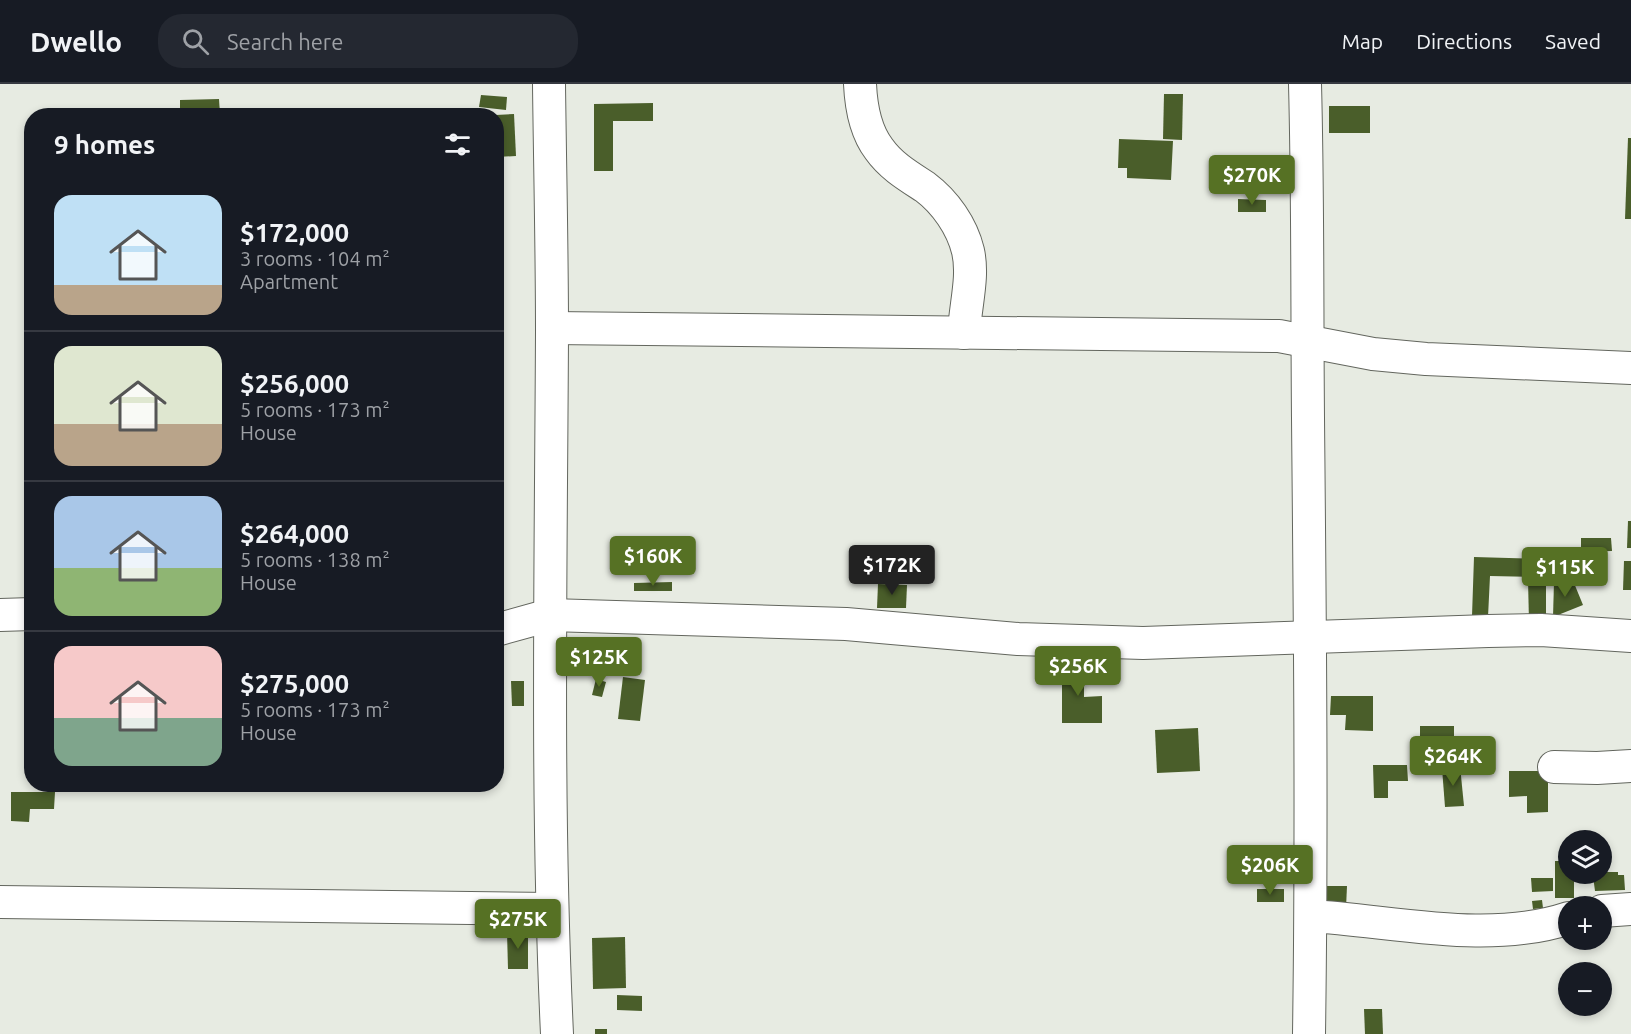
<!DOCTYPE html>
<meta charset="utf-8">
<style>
body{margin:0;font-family:Ubuntu,sans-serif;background:#242831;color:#f1f3f6;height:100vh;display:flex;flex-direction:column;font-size:22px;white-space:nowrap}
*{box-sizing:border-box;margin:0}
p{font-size:20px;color:#9ea1a6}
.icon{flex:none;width:33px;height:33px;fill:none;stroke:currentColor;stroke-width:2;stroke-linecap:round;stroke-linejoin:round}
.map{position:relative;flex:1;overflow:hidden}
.panel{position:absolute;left:24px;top:24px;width:480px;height:684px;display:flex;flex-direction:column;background:#171b24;border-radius:24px;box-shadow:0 3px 9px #0003}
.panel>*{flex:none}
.controls{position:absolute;left:1558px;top:746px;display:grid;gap:12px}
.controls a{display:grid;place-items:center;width:54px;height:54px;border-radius:50%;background:#171b24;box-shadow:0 3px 9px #0003;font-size:30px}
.price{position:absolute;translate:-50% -51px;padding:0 14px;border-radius:6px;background:#567124;color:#fff;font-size:20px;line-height:39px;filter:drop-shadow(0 2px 3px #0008)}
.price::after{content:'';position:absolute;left:50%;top:36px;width:18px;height:14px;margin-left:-9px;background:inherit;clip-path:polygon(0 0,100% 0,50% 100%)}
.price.current{background:#222;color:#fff}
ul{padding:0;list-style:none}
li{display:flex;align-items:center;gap:18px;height:150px;padding:0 30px}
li+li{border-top:2px solid #363941}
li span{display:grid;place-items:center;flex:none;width:168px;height:120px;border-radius:18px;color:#555}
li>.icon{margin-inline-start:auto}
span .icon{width:72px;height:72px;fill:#fffc;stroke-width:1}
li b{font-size:26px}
h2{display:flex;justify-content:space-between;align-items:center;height:72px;padding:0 30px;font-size:26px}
header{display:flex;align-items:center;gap:36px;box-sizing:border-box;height:84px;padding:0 30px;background:#171b24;border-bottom:2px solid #363941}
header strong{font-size:28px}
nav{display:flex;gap:33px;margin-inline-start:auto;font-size:21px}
.search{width:420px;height:54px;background:#242831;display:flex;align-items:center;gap:15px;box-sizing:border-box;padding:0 21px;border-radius:24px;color:#9ea1a6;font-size:22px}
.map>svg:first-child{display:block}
.building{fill:#4a5e2a}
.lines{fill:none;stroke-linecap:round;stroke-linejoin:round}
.minor-casing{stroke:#63665e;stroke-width:34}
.minor{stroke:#fff;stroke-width:32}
</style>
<header>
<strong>Dwello</strong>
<div class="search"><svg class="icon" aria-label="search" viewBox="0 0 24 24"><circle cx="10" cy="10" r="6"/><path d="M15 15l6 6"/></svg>Search here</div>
<nav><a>Map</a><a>Directions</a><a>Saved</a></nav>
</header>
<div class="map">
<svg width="1631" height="950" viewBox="0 0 1631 950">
<rect width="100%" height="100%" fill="#e7ebe2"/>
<!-- building -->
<g class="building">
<path d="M1164 10H1183L1182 56 1163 55Z"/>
<path d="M481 11 507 13 506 26 479 23Z"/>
<path d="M219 15 220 30 180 31V16Z"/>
<path d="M653 19V37H613V87H594V20Z"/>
<rect x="1329" y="22" width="41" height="27"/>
<path d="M514 30 516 72 496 73V31Z"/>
<path d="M1628 54H1631V135H1625Z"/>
<path d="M1119 55 1173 57 1171 96 1127 94V84H1118Z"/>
<path d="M1238 115 1266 116V128H1238Z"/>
<path d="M1628 437H1631V464H1627Z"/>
<path d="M1581 454H1611L1612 467 1581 468Z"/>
<path d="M1474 473 1546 475V493L1490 492 1488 533 1472 532Z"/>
<path d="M1624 477H1631V506H1623Z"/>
<path d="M1528 496H1546V538H1529Z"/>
<path d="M672 498V507H634V499Z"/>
<path d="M1554 498 1574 499 1583 521 1553 533Z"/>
<path d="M878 500 907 501 906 524H877Z"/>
<path d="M1062 574 1084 581V613L1102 612V639H1062Z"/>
<path d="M623 593 645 596 640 637 618 635Z"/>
<path d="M596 595 606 598 602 613 592 611Z"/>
<path d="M511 597H524V622H512Z"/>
<path d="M1331 612H1373V647L1345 646 1346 631H1330Z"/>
<path d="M1420 642H1454V658L1420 659Z"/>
<path d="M1198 644 1200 687 1157 689 1155 646Z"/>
<path d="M1373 681H1407L1408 697H1388V714H1374Z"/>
<path d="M1460 682 1464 722 1445 723 1442 684Z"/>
<path d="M1509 687H1548V728L1527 729V712L1509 713Z"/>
<path d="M11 708H55L54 725H30L29 738 11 737Z"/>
<path d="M1555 777H1569V789H1574V814H1555Z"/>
<path d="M1602 788H1618V791H1624L1625 806 1595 807 1593 792H1602Z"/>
<path d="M1531 794H1553V807L1532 808Z"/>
<path d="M1323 802H1347L1346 824H1323Z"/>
<rect x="1257" y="805" width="27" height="13"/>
<path d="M1542 816 1543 824 1533 825 1532 817Z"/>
<path d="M507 848H528V885H508Z"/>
<path d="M625 853 626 904 593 905 592 854Z"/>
<path d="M617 911 642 912V927L617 926Z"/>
<path d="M1364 925H1382L1383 950H1365Z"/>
<rect x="595" y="945" width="12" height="5"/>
</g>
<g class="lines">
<defs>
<g id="minor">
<path d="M549 0C550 83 552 166 552 248 551 482 546 716 557 950"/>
<path d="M860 0C861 22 866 48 879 65 891 82 908 92 925 103 945 118 962 142 968 167 974 193 965 222 964 249"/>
<path d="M1305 0C1308 111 1307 223 1308 334 1310 539 1312 745 1309 950"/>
<path d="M552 244 1279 252 1373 270 1426 275 1631 284"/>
<path d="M0 531 32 530"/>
<path d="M496 546 550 531 846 540 1018 555 1143 559 1488 547 1541 546 1631 552"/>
<path d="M1554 683 1597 684 1631 682"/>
<path d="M0 818 551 825"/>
<path d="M1602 827 1631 825"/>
<path d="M1311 832C1394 837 1488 861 1569 834"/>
</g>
</defs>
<!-- minor casing -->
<use href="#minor" class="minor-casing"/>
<!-- minor -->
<use href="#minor" class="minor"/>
</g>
</svg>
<div class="controls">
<a><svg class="icon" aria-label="layers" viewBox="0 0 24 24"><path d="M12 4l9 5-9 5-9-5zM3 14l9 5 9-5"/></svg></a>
<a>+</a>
<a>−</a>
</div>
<b class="price" style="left:1252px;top:122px">$270K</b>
<b class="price" style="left:653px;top:503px">$160K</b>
<b class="price current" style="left:892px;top:512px">$172K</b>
<b class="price" style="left:1565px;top:514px">$115K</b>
<b class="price" style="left:599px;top:604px">$125K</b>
<b class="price" style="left:1078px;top:613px">$256K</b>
<b class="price" style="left:1453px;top:703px">$264K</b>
<b class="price" style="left:1270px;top:812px">$206K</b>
<b class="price" style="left:518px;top:866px">$275K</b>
<section class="panel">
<h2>9 homes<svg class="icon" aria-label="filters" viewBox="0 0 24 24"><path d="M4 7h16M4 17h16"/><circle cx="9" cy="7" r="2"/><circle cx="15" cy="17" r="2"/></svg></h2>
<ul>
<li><span style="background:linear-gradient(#bfe0f5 75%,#b9a48a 0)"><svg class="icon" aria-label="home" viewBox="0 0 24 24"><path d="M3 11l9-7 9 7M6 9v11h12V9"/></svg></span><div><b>$172,000</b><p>3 rooms · 104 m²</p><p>Apartment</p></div></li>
<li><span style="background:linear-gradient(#dfe7d0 65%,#b9a48a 0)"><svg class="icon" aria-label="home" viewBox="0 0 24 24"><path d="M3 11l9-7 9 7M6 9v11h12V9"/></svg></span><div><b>$256,000</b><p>5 rooms · 173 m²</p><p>House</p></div></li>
<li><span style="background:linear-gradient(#a9c7e8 60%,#8fb573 0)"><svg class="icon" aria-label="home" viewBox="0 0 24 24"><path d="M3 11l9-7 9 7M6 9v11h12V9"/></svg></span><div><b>$264,000</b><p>5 rooms · 138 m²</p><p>House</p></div></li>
<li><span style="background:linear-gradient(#f6c9c9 60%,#7fa58c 0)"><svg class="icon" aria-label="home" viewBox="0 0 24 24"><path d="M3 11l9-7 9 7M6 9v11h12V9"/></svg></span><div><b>$275,000</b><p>5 rooms · 173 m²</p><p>House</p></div></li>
</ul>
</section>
</div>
